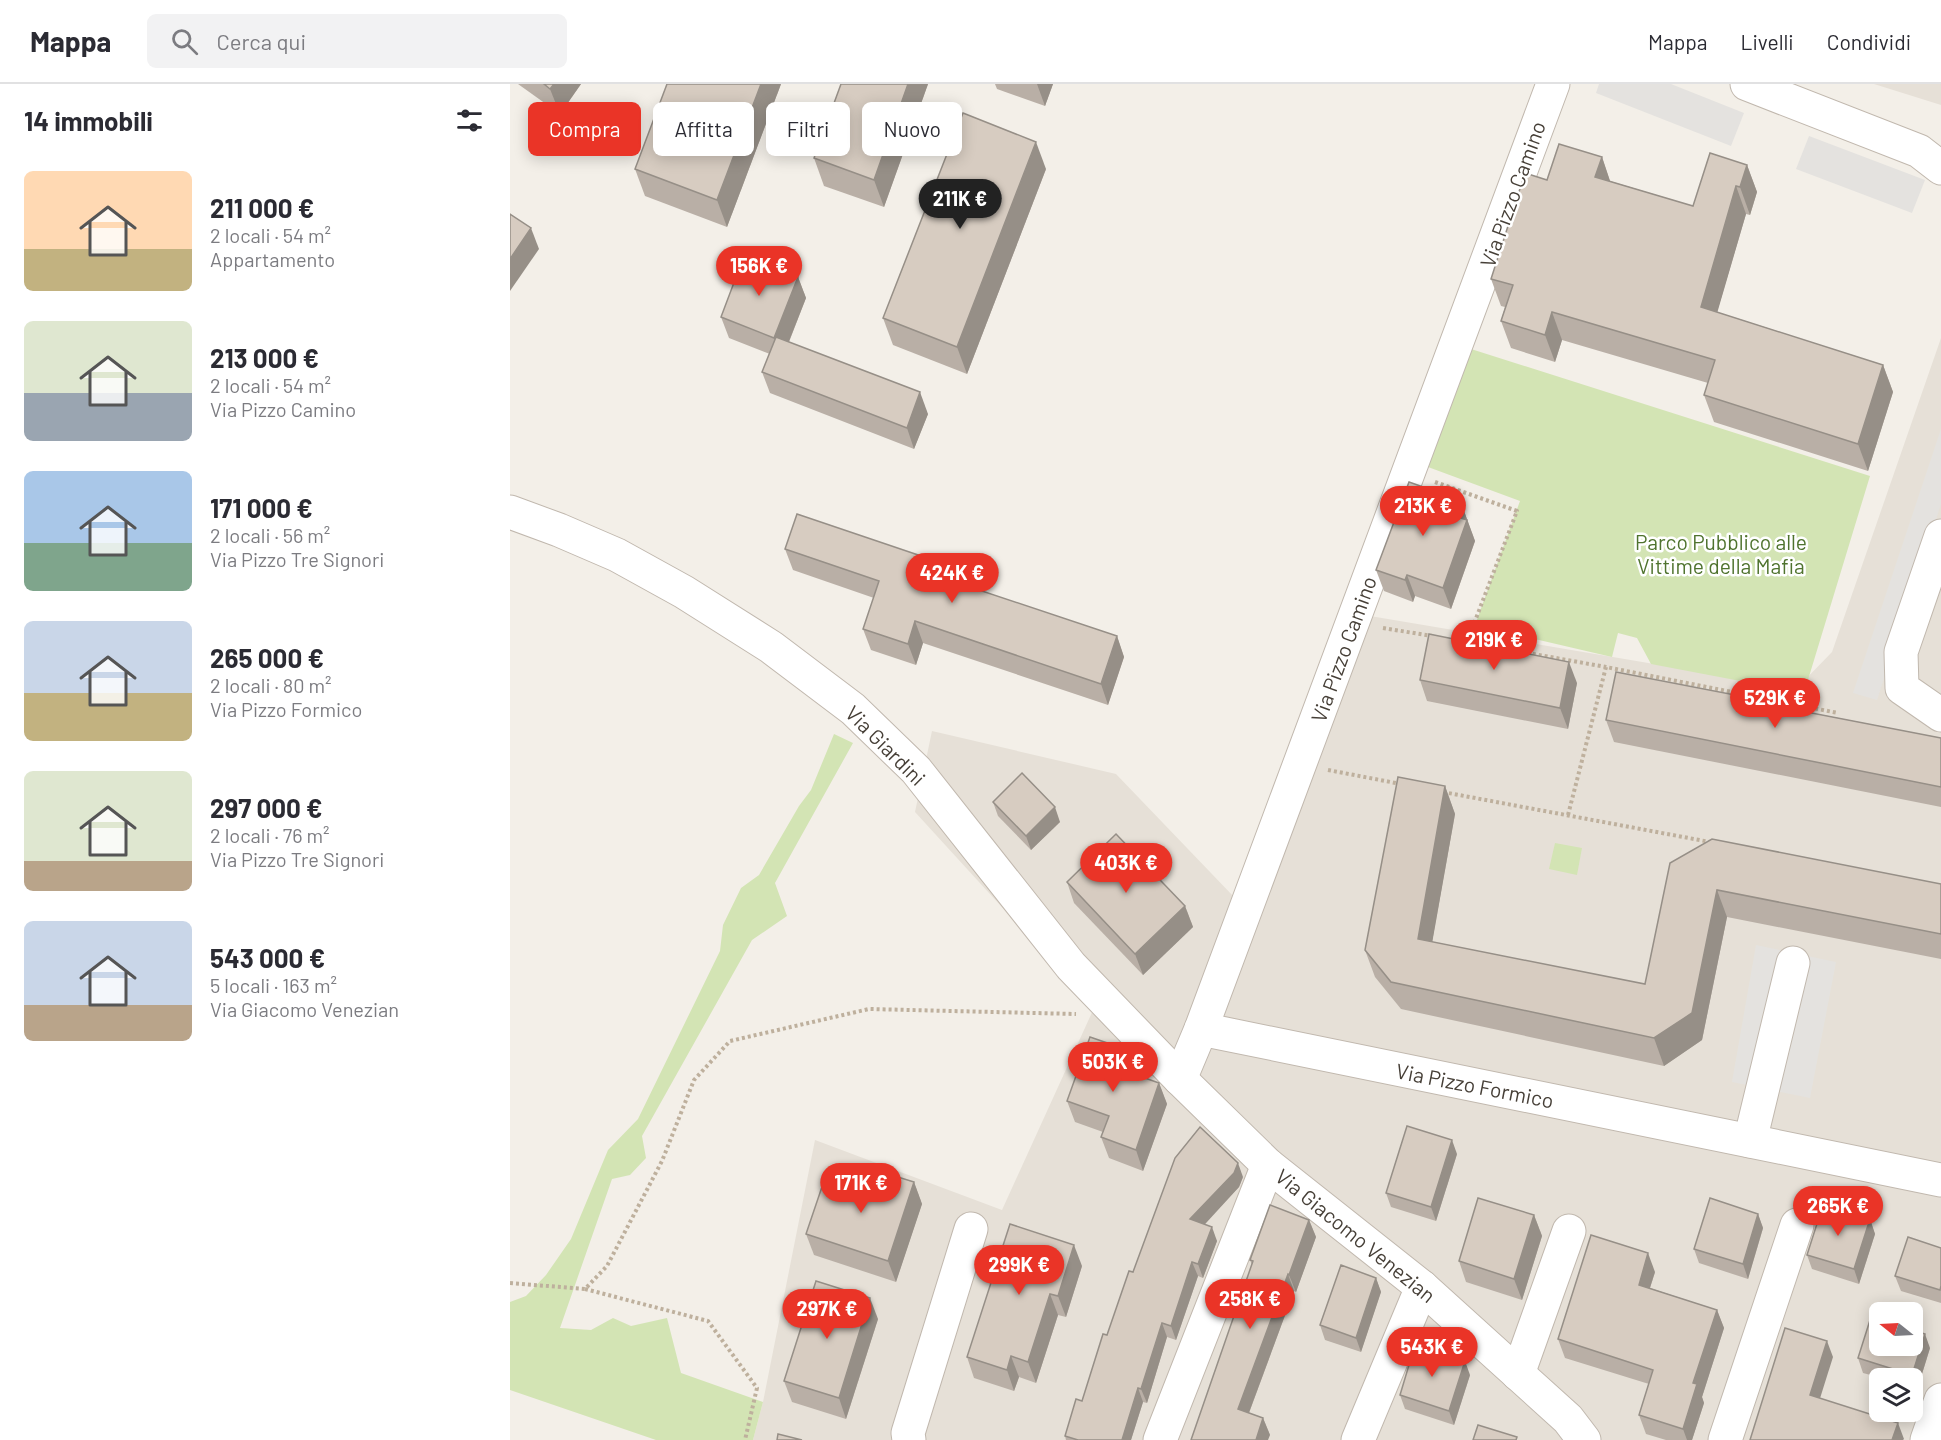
<!DOCTYPE html>
<html lang="it">
<meta charset="utf-8">
<style>
body{margin:0;font-family:Barlow,sans-serif;background:#f2f2f3;color:#2b2b33;height:100vh;display:flex;flex-direction:column;font-size:22px;white-space:nowrap}
*{box-sizing:border-box;margin:0}
p{font-size:20px;color:#7c7c81}
.icon{flex:none;width:33px;height:33px;fill:none;stroke:currentColor;stroke-width:2;stroke-linecap:round;stroke-linejoin:round}
.map{position:relative;flex:1;overflow:hidden}
.details{display:flex;flex-direction:column;background:#fff;width:510px}
.details>*{flex:none}
.top-card{position:absolute;left:18px;top:18px;width:570px;height:54px;display:flex;gap:12px}
.needle{width:39px;rotate:288deg}
.fabs{position:absolute;left:1359px;top:1218px;display:grid;gap:12px}
.fabs a{display:grid;place-items:center;width:54px;height:54px;border-radius:9px;background:#fff;box-shadow:0 3px 15px #0003;font-size:30px}
.price{position:absolute;translate:-50% -51px;padding:0 14px;border-radius:21px;background:#ea3427;color:#fff;font-size:20px;line-height:39px;filter:drop-shadow(0 2px 3px #0008)}
.price::after{content:'';position:absolute;left:50%;top:36px;width:18px;height:14px;margin-left:-9px;background:inherit;clip-path:polygon(0 0,100% 0,50% 100%)}
.price.selected{background:#222;color:#fff}
ul{padding:0;list-style:none}
li{display:flex;align-items:center;gap:18px;height:150px;padding:0 24px}
li span{display:grid;place-items:center;flex:none;width:168px;height:120px;border-radius:9px;color:#555}
li>.icon{margin-inline-start:auto}
span .icon{width:72px;height:72px;fill:#fffc;stroke-width:1}
li b{font-size:26px}
h2{display:flex;justify-content:space-between;align-items:center;height:72px;padding:0 24px;font-size:26px}
.chip{padding:0 21px;border-radius:9px;background:#fff;box-shadow:0 3px 15px #0003;font-size:21px;line-height:54px}
.chip.selected{background:#ea3427;color:#fff}
header{display:flex;align-items:center;gap:36px;box-sizing:border-box;height:84px;padding:0 30px;background:#fff;border-bottom:2px solid #e1e1e2}
header strong{font-size:28px}
nav{display:flex;gap:33px;margin-inline-start:auto;font-size:21px}
.search{width:420px;height:54px;background:#f2f2f3;display:flex;align-items:center;gap:15px;box-sizing:border-box;padding:0 21px;border-radius:9px;color:#7c7c81;font-size:22px}
main{display:flex;flex:1;min-height:0}
.map>svg:first-child{display:block}
.residential{fill:#e6e0d7;fill-rule:evenodd}
.green{fill:#d3e4b4}
.parking{fill:#e4e2df}
.lines{fill:none;stroke-linecap:round;stroke-linejoin:round}
.minor-casing{stroke:#c1b8ae;stroke-width:35}
.path{stroke:#beb09d;stroke-width:4;stroke-dasharray:3 3;stroke-linecap:butt}
.minor{stroke:#fff;stroke-width:33}
.wall{fill:#b9afa6}
.shaded-wall{fill:#968f87}
.building{fill:#d7ccc1;stroke:#968f87;stroke-width:1.5}
.labels{text-anchor:middle;dominant-baseline:central;stroke-width:5;stroke-linejoin:round;paint-order:stroke}
.street-label{font-size:21px;fill:#463f37;stroke:#fff}
.park-label{font-size:21px;fill:#4f732e;stroke:#fff}
</style>
<header>
<strong>Mappa</strong>
<div class="search"><svg class="icon" aria-label="search" viewBox="0 0 24 24"><circle cx="10" cy="10" r="6"/><path d="M15 15l6 6"/></svg>Cerca qui</div>
<nav><a>Mappa</a><a>Livelli</a><a>Condividi</a></nav>
</header>
<main>
<section class="details">
<h2>14 immobili<svg class="icon" aria-label="filters" viewBox="0 0 24 24"><path d="M4 7h16M4 17h16"/><circle cx="9" cy="7" r="2"/><circle cx="15" cy="17" r="2"/></svg></h2>
<ul>
<li><span style="background:linear-gradient(#ffd9b3 65%,#c2b280 0)"><svg class="icon" aria-label="home" viewBox="0 0 24 24"><path d="M3 11l9-7 9 7M6 9v11h12V9"/></svg></span><div><b>211 000 €</b><p>2 locali · 54 m²</p><p>Appartamento</p></div></li>
<li><span style="background:linear-gradient(#dfe7d0 60%,#9aa5b1 0)"><svg class="icon" aria-label="home" viewBox="0 0 24 24"><path d="M3 11l9-7 9 7M6 9v11h12V9"/></svg></span><div><b>213 000 €</b><p>2 locali · 54 m²</p><p>Via Pizzo Camino</p></div></li>
<li><span style="background:linear-gradient(#a9c7e8 60%,#7fa58c 0)"><svg class="icon" aria-label="home" viewBox="0 0 24 24"><path d="M3 11l9-7 9 7M6 9v11h12V9"/></svg></span><div><b>171 000 €</b><p>2 locali · 56 m²</p><p>Via Pizzo Tre Signori</p></div></li>
<li><span style="background:linear-gradient(#c9d6e8 60%,#c2b280 0)"><svg class="icon" aria-label="home" viewBox="0 0 24 24"><path d="M3 11l9-7 9 7M6 9v11h12V9"/></svg></span><div><b>265 000 €</b><p>2 locali · 80 m²</p><p>Via Pizzo Formico</p></div></li>
<li><span style="background:linear-gradient(#dfe7d0 75%,#b9a48a 0)"><svg class="icon" aria-label="home" viewBox="0 0 24 24"><path d="M3 11l9-7 9 7M6 9v11h12V9"/></svg></span><div><b>297 000 €</b><p>2 locali · 76 m²</p><p>Via Pizzo Tre Signori</p></div></li>
<li><span style="background:linear-gradient(#c9d6e8 70%,#b9a48a 0)"><svg class="icon" aria-label="home" viewBox="0 0 24 24"><path d="M3 11l9-7 9 7M6 9v11h12V9"/></svg></span><div><b>543 000 €</b><p>5 locali · 163 m²</p><p>Via Giacomo Venezian</p></div></li>
</ul>
</section>
<div class="map">
<svg width="1431" height="1356" viewBox="0 0 1431 1356">
<rect width="100%" height="100%" fill="#f3efe8"/>
<!-- residential -->
<g class="residential">
<path d="M1364 0H1431V21Z"/>
<path d="M1431 254V1356H243L253 1318 305 1056 492 1126 584 924 405 728 422 647 606 690 748 838 860 532 1287 604 1322 568ZM1370 1228H1402V1262H1370ZM1370 1294H1402V1328H1370Z"/>
</g>
<!-- green -->
<g class="green">
<path d="M961 265 1360 392 1294 609 1141 580 1127 554 1108 549 1102 573 965 541 1010 417 918 383Z"/>
<path d="M324 650 343 659 265 799 277 832 242 856 132 1052 136 1074 120 1091 102 1095 50 1244 81 1246 103 1234 121 1242 157 1234 171 1289 253 1318 243 1356H146L0 1306V1218L16 1212 36 1191 61 1155 98 1066 128 1035 210 867 213 841 231 804 249 791 289 722 301 706Z"/>
<path d="M1045 759 1072 764 1067 791 1039 785Z"/>
</g>
<!-- parking -->
<g class="parking">
<path d="M1089 0H1161L1234 29 1221 62 1086 9Z"/>
<path d="M1299 52 1415 96 1402 129 1286 85Z"/>
<path d="M1431 345V420L1367 616 1343 609Z"/>
<path d="M1246 861 1326 878 1300 1014 1222 998Z"/>
</g>
<g class="lines">
<defs>
<g id="minor">
<path d="M1237 0 1409 67 1431 84"/>
<path d="M0 428 49 446 107 471 174 508 261 563 343 625 406 686 561 882 670 995 758 1081 912 1203 1058 1335 1074 1356"/>
<path d="M1431 452 1391 568 1392 604 1431 631"/>
<path d="M691 945 1431 1096"/>
<path d="M670 995 691 945 1043 0"/>
<path d="M1240 1057 1283 879"/>
<path d="M1008 1290 1059 1147"/>
<path d="M399 1356 398 1349 461 1145"/>
<path d="M650 1356 758 1081"/>
<path d="M848 1356 912 1203"/>
<path d="M1215 1356 1287 1141"/>
<path d="M1417 1356 1431 1316"/>
</g>
</defs>
<!-- minor casing -->
<use href="#minor" class="minor-casing"/>
<!-- path -->
<g class="path">
<path d="M925 398 1007 427 957 558 1096 583"/>
<path d="M873 544 922 552"/>
<path d="M818 686 891 700"/>
<path d="M933 708 1200 758"/>
<path d="M1058 731 1096 583 1328 629"/>
<path d="M0 1199 75 1205 97 1182 152 1077 184 996 220 957 359 925 566 930"/>
<path d="M75 1205 198 1237 247 1304 235 1356"/>
</g>
<!-- minor -->
<use href="#minor" class="minor"/>
</g>
<!-- wall -->
<g class="wall">
<path d="M8 0H71L50 30Z"/>
<path d="M271 0 217 143 135 112 125 85Z"/>
<path d="M331 0H418L374 123 314 102 304 74Z"/>
<path d="M485 0H543L535 22 487 5Z"/>
<path d="M1092 73 1100 97 1183 122 1237 81 1247 108 1240 131 1236 130 1207 228 1373 281 1383 308 1358 387 1204 338 1194 311 1198 299 1052 256 1045 278 1001 264 991 237 995 223 991 222 981 195 1037 96Z"/>
<path d="M536 85 457 290 383 261 373 234Z"/>
<path d="M288 193 296 214 279 258 418 330 404 365 260 309 252 288 260 270 219 254 211 233Z"/>
<path d="M950 416 965 457 941 525 905 512 903 518 874 507 866 486Z"/>
<path d="M275 465 432 494 607 552 614 573 598 621 413 559 406 581 361 566 353 545 364 514 283 486Z"/>
<path d="M910 596 1067 599 1058 645 917 617Z"/>
<path d="M1252 619 1431 654V723L1104 658 1096 636Z"/>
<path d="M935 702 945 730 922 858 1135 900 1160 779 1431 800V875L1217 833 1192 956 1154 982 891 925 865 893 855 866Z"/>
<path d="M483 718 550 738 521 766 488 732Z"/>
<path d="M557 798 675 822 683 843 633 891 564 819Z"/>
<path d="M613 976 626 991 649 999 657 1020 633 1087 599 1074 591 1053 593 1048 565 1038 557 1017Z"/>
<path d="M947 1070 926 1137 881 1123 876 1109Z"/>
<path d="M733 1093 729 1103 694 1140 707 1157 693 1194 688 1192 666 1256 657 1253 637 1319 633 1318 621 1356H556L555 1352 572 1317 597 1251Z"/>
<path d="M404 1098 412 1120 386 1198 304 1171 296 1150 346 1101Z"/>
<path d="M1248 1130 1253 1144 1238 1195 1189 1179 1184 1165Z"/>
<path d="M1024 1131 1032 1152 1012 1216 956 1198 949 1177Z"/>
<path d="M1360 1135 1365 1150 1349 1200 1302 1185 1297 1171Z"/>
<path d="M799 1136 806 1153 786 1208 784 1207 739 1329 753 1334 760 1351 681 1356 742 1181 740 1176Z"/>
<path d="M1431 1164V1219L1391 1207 1385 1192Z"/>
<path d="M572 1182 556 1233 548 1231 526 1299 509 1293 504 1307 464 1294 457 1273Z"/>
<path d="M1145 1188 1140 1204 1207 1226 1214 1244 1192 1313 1194 1319 1182 1356H1156L1136 1350 1129 1331 1139 1300 1055 1274 1048 1255Z"/>
<path d="M866 1194 871 1208 851 1268 815 1256 810 1241Z"/>
<path d="M368 1235 336 1335 282 1318 274 1297Z"/>
<path d="M1420 1264 1407 1306 1402 1304V1294H1372L1353 1289 1348 1274Z"/>
<path d="M960 1291 944 1341 895 1325 890 1311Z"/>
</g>
<!-- shaded-wall -->
<g class="shaded-wall">
<path d="M44 0H71L50 30 40 5Z"/>
<path d="M251 0H271L217 143 207 116Z"/>
<path d="M398 0H418L374 123 364 96Z"/>
<path d="M527 0H543L535 22Z"/>
<path d="M526 58 536 85 457 290 447 263Z"/>
<path d="M1092 73 1101 100 1085 93Z"/>
<path d="M1237 81 1247 108 1240 131 1230 103Z"/>
<path d="M1226 102 1236 130 1201 250 1191 223Z"/>
<path d="M21 144 29 165 0 207V175Z"/>
<path d="M288 193 296 214 272 275 264 254Z"/>
<path d="M1042 228 1052 256 1045 278 1035 251Z"/>
<path d="M1373 281 1383 308 1358 387 1348 360Z"/>
<path d="M410 308 418 330 404 365 397 344Z"/>
<path d="M950 416 965 457 941 525 933 504 944 432Z"/>
<path d="M426 477 434 498 421 490Z"/>
<path d="M897 491 905 512 903 518 895 496Z"/>
<path d="M405 537 413 559 406 581 398 560Z"/>
<path d="M607 552 614 573 598 621 591 600Z"/>
<path d="M1059 578 1067 599 1058 645 1050 624Z"/>
<path d="M935 702 945 730 918 882 908 855Z"/>
<path d="M545 723 550 738 521 766 516 752Z"/>
<path d="M1207 806 1217 833 1192 956 1154 982 1144 954Z"/>
<path d="M675 822 683 843 633 891 625 870Z"/>
<path d="M609 963 616 984 605 973Z"/>
<path d="M622 979 629 1000 618 988Z"/>
<path d="M649 999 657 1020 633 1087 626 1066Z"/>
<path d="M942 1056 947 1070 926 1137 921 1123Z"/>
<path d="M728 1079 733 1093 729 1103 686 1150 680 1135Z"/>
<path d="M404 1098 412 1120 386 1198 378 1177Z"/>
<path d="M1248 1130 1253 1144 1238 1195 1233 1180Z"/>
<path d="M1024 1131 1032 1152 1012 1216 1004 1195Z"/>
<path d="M1360 1135 1365 1150 1349 1200 1344 1185Z"/>
<path d="M799 1136 806 1153 786 1208 779 1191Z"/>
<path d="M702 1143 707 1157 693 1194 688 1180Z"/>
<path d="M564 1161 572 1182 556 1233 548 1212Z"/>
<path d="M1138 1169 1145 1188 1135 1219 1129 1201Z"/>
<path d="M682 1178 688 1192 666 1256 661 1242Z"/>
<path d="M778 1190 784 1207 734 1342 728 1325Z"/>
<path d="M866 1194 871 1208 851 1268 846 1254Z"/>
<path d="M540 1210 548 1231 526 1299 518 1278Z"/>
<path d="M360 1214 368 1235 336 1335 329 1314Z"/>
<path d="M1207 1226 1214 1244 1192 1313 1194 1319 1182 1356H1177L1173 1345 1183 1299Z"/>
<path d="M652 1239 657 1253 637 1319 631 1305Z"/>
<path d="M1415 1250 1420 1264 1407 1306 1402 1291Z"/>
<path d="M1317 1257 1323 1273 1306 1327 1300 1311Z"/>
<path d="M501 1272 509 1293 504 1307 497 1286Z"/>
<path d="M955 1277 960 1291 944 1341 939 1327Z"/>
<path d="M628 1304 633 1318 621 1356H612Z"/>
<path d="M753 1334 760 1351 758 1356H746Z"/>
<path d="M1388 1339 1394 1355 1393 1356H1382Z"/>
</g>
<!-- building -->
<g class="building">
<path d="M34 0H44L40 5Z"/>
<path d="M157 0H251L207 116 125 85Z"/>
<path d="M331 0H398L364 96 304 74Z"/>
<path d="M453 29 526 58 447 263 373 234Z"/>
<path d="M1049 60 1092 73 1085 93 1183 122 1200 69 1237 81 1230 103 1226 102 1191 223 1373 281 1348 360 1194 311 1205 276 1042 228 1035 251 991 237 1003 201 981 195 1015 89 1037 96Z"/>
<path d="M0 130 21 144 0 175Z"/>
<path d="M234 172 288 193 264 254 211 233Z"/>
<path d="M266 253 410 308 397 344 252 288Z"/>
<path d="M899 398 950 416 944 432 957 436 933 504 897 491 895 496 866 486Z"/>
<path d="M287 430 426 477 421 490 607 552 591 600 405 537 398 560 353 545 369 497 275 465Z"/>
<path d="M919 550 1059 578 1050 624 910 596Z"/>
<path d="M1106 588 1251 616 1250 619 1431 654V703L1096 636Z"/>
<path d="M512 689 545 723 516 752 483 718Z"/>
<path d="M888 693 935 702 908 855 1135 900 1160 779 1202 755 1431 800V850L1207 806 1182 929 1144 954 881 898 855 866Z"/>
<path d="M606 750 675 822 625 870 557 798Z"/>
<path d="M580 953 609 963 605 973 622 979 618 988 649 999 626 1066 591 1053 599 1032 557 1017Z"/>
<path d="M897 1042 942 1056 921 1123 876 1109Z"/>
<path d="M690 1043 728 1079 724 1089 680 1135 702 1143 688 1180 682 1178 661 1242 652 1239 631 1305 628 1304 612 1356H568L555 1352 566 1315 572 1317 593 1250 597 1251 619 1187 623 1188 665 1074Z"/>
<path d="M375 1089 404 1098 378 1177 296 1150 316 1091 346 1101 348 1093 372 1101Z"/>
<path d="M968 1114 1024 1131 1004 1195 949 1177Z"/>
<path d="M1200 1114 1248 1130 1233 1180 1184 1165Z"/>
<path d="M760 1121 799 1136 779 1191 778 1190 728 1325 753 1334 746 1356H681L743 1177 740 1176Z"/>
<path d="M1313 1121 1360 1135 1344 1185 1297 1171Z"/>
<path d="M500 1140 564 1161 548 1212 540 1210 518 1278 501 1272 497 1286 457 1273Z"/>
<path d="M1081 1151 1138 1169 1129 1201 1207 1226 1183 1299 1187 1300 1173 1345 1129 1331 1143 1286 1048 1255Z"/>
<path d="M1398 1153 1431 1164V1202L1430 1206 1385 1192Z"/>
<path d="M831 1181 866 1194 846 1254 810 1241Z"/>
<path d="M306 1197 360 1214 329 1314 274 1297Z"/>
<path d="M1361 1233 1370 1236V1262H1402V1246L1415 1250 1402 1291 1348 1274Z"/>
<path d="M1275 1244 1317 1257 1300 1311 1388 1339 1382 1356H1240Z"/>
<path d="M905 1261 955 1277 939 1327 890 1311Z"/>
<path d="M968 1341 1007 1353 1006 1356H963Z"/>
<path d="M268 1350 292 1356H267Z"/>
</g>
<g class="labels">
<!-- street labels -->
<g class="street-label">
<text transform="translate(1002 110) rotate(-70)">Via Pizzo Camino</text>
<text transform="translate(833 565) rotate(-70)">Via Pizzo Camino</text>
<text transform="translate(376 661) rotate(45)">Via Giardini</text>
<text transform="translate(965 1001) rotate(11)">Via Pizzo Formico</text>
<text transform="translate(846 1151) rotate(39)">Via Giacomo Venezian</text>
</g>
<!-- park labels -->
<g class="park-label">
<text x="1211" y="457">Parco Pubblico alle<tspan x="1211" dy="24">Vittime della Mafia</tspan></text>
</g>
</g>
</svg>
<div class="fabs">
<a><svg class="needle" viewBox="-14 -14 28 28"><path d="M0-13l5 13h-10z" fill="#e53935"/><path d="M0 13l5-13h-10z" fill="#7c7c81"/></svg></a>
<a><svg class="icon" aria-label="layers" viewBox="0 0 24 24"><path d="M12 4l9 5-9 5-9-5zM3 14l9 5 9-5"/></svg></a>
</div>
<b class="price selected" style="left:450px;top:146px">211K €</b>
<b class="price" style="left:249px;top:213px">156K €</b>
<b class="price" style="left:913px;top:453px">213K €</b>
<b class="price" style="left:442px;top:520px">424K €</b>
<b class="price" style="left:984px;top:587px">219K €</b>
<b class="price" style="left:1265px;top:645px">529K €</b>
<b class="price" style="left:616px;top:810px">403K €</b>
<b class="price" style="left:603px;top:1009px">503K €</b>
<b class="price" style="left:351px;top:1130px">171K €</b>
<b class="price" style="left:1328px;top:1153px">265K €</b>
<b class="price" style="left:509px;top:1212px">299K €</b>
<b class="price" style="left:740px;top:1246px">258K €</b>
<b class="price" style="left:317px;top:1256px">297K €</b>
<b class="price" style="left:922px;top:1294px">543K €</b>
<div class="top-card">
<a class="chip selected">Compra</a>
<a class="chip">Affitta</a>
<a class="chip">Filtri</a>
<a class="chip">Nuovo</a>
</div>
</div>
</main>
